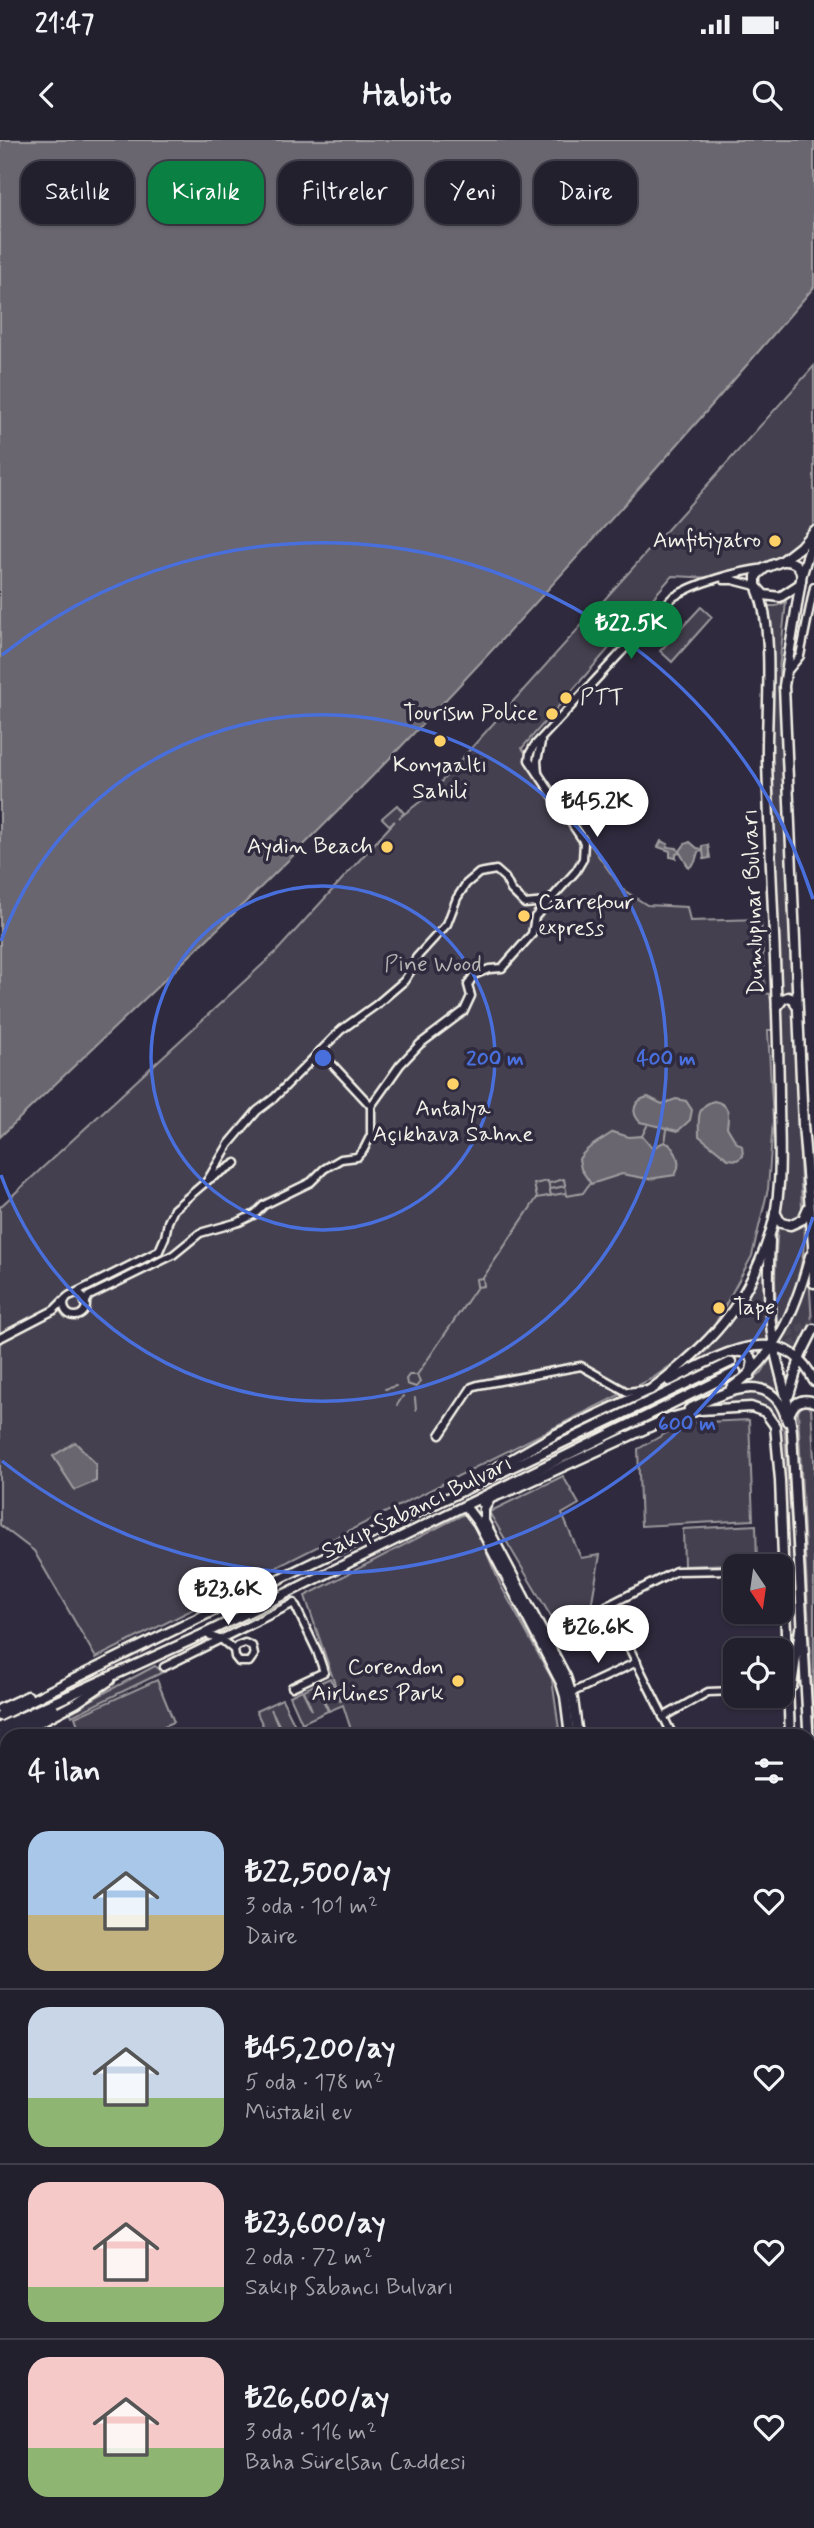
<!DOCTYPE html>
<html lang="tr">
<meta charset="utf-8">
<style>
body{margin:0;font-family:Mynerve,sans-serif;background:#2f2d3a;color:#f1f3f6;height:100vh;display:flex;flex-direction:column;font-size:26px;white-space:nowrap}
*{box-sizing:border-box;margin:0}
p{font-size:23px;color:#a3a3aa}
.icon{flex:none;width:38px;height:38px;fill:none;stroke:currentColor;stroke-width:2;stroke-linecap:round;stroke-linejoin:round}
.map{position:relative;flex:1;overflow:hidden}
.sheet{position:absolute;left:0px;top:1589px;width:816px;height:800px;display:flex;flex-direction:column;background:#23202e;border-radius:21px 21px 0 0;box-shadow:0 2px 5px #0004,0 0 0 2px #403e4a}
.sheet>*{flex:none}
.hud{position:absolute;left:21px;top:21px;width:774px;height:63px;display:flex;gap:14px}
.needle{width:46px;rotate:167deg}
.buttons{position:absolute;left:723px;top:1414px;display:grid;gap:14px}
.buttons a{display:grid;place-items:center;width:70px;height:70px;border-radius:14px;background:#23202e;box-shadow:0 2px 5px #0004,0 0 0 2px #403e4a;font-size:35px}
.price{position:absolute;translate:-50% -60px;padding:0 16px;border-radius:24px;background:#fff;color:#222;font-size:23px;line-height:46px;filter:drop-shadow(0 2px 4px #0008)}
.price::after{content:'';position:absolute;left:50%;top:42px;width:21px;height:16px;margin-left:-10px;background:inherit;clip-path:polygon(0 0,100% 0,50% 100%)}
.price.selected{background:#0b8043;color:#fff}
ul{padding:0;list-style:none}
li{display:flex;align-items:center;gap:21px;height:175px;padding:0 28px}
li+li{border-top:2px solid #403e4a}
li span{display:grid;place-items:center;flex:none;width:196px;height:140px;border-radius:21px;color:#555}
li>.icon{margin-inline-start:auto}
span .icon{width:84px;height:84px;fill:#fffc;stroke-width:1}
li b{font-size:30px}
h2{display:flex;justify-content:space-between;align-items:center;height:84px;padding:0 28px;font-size:30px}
.chip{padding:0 24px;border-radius:21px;background:#23202e;box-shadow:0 2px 5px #0004,0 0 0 2px #403e4a;font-size:24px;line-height:63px}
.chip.selected{background:#0b8043;color:#fff}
.status{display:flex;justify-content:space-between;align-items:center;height:49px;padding:0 35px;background:#23202e;direction:ltr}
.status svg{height:19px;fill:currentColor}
header{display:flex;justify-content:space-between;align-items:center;height:91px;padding:0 28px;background:#23202e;font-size:32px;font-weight:800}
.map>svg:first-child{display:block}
.built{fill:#3b3647}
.green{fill:#454050;stroke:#9c989c;stroke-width:2}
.water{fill:#6a6670;stroke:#a19ea0;stroke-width:2}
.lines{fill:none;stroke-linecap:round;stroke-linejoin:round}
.stream{stroke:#a19ea0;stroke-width:2}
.major-tunnel{stroke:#4d4857;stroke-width:8;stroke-dasharray:8 4;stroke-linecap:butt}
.minor-casing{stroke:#f4f1e8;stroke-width:11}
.major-casing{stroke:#f4f1e8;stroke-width:13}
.minor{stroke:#2f2a3d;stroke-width:6}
.major{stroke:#2f2a3d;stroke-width:8}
.tram{stroke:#f4f1e8;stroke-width:2}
.ring{fill:none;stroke:#486fdb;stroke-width:3.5}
.poi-dot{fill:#ffd166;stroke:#2f2a3d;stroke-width:2.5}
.labels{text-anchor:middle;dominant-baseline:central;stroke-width:7;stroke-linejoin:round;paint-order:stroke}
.poi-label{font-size:23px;fill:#f4f1e8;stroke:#2f2a3d;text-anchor:end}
.street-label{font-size:23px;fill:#f4f1e8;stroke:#2f2a3d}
.park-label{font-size:23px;fill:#b7b3b3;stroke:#2f2a3d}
.centre{fill:#486fdb;stroke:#2f2a3d;stroke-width:3.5}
.ring-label{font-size:21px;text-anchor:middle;font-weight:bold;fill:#486fdb;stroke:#2f2a3d;stroke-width:7;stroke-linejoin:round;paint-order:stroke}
</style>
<div class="status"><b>21:47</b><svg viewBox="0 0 49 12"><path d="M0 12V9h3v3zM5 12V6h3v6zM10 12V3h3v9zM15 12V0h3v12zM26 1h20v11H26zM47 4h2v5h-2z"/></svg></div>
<header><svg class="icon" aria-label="back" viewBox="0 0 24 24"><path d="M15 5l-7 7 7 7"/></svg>Habito<svg class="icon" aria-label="search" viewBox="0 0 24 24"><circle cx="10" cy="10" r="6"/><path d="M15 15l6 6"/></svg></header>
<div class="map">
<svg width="814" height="2388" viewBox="0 0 814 2388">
<rect width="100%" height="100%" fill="#2f2a3d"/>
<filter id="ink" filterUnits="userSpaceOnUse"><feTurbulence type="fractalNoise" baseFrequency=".0143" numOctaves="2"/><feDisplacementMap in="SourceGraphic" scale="14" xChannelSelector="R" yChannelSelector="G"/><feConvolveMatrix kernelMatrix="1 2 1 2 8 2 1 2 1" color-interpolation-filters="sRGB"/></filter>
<g filter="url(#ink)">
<!-- built -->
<path class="built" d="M19 2382H130L103 2388H20Z"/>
<!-- green -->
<g class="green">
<path d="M814 226V383C797 418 752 432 716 437 702 439 686 436 672 436L522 608 622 749 647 765 687 767 690 781 761 779 765 853 770 854 774 890H768L773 981 768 1049 752 1116 713 1188 681 1218 653 1238 96 1518 34 1411 0 1385V1067L276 812 395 681 389 685 382 678 397 665 404 673 399 678 430 654Z"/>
<path d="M786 462 779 530 794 854 779 855 772 644 770 514 766 466H776Z"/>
<path d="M701 467 712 477 672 522 660 511Z"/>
<path d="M789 862 794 868 802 1069 798 1079 792 1082 782 1077 780 1070 785 1033 781 866Z"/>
<path d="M805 1083C805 1124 795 1155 779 1192 773 1156 775 1121 778 1085 790 1093 795 1091 805 1083Z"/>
<path d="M766 1114 765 1148 771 1201C735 1202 713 1215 682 1231L708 1209 733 1177Z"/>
<path d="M809 1133 812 1185 795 1214 779 1206 803 1154Z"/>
<path d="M775 1211 785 1266C775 1249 763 1246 744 1245L762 1232Z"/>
<path d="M747 1251C767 1255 779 1262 784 1283L798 1480 793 1520 779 1283C764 1255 729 1265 702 1267L733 1253Z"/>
<path d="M803 1265 811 1267 814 1319V1588L798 1271Z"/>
<path d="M749 1280 753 1380 641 1386 638 1309 684 1283Z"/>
<path d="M563 1336 579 1364 562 1374 581 1418 600 1415 591 1467 557 1487 489 1372Z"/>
<path d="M470 1374 501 1446 552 1539 560 1596H353L343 1565 329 1571 317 1544 330 1538 341 1562 305 1456 462 1375Z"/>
<path d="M756 1385 757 1423 684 1426 683 1389Z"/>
<path d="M155 1526 163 1532 72 1576 70 1571Z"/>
<path d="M157 1540 174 1582 141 1596H82L75 1577Z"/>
<path d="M316 1544 328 1571 302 1583 290 1556 302 1550 312 1570 304 1550Z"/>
<path d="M282 1559 296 1587 283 1593 271 1569 282 1594 268 1596 256 1571Z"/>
<path d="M0 1771 7 1788V1864L0 1867Z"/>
<path d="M0 2198 7 2205V2288L0 2291Z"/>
<path d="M238 2382H410L411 2388H244Z"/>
</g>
<!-- water -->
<g class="water">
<path d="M0 0H814V147C677 307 537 466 391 617 264 748 131 871 0 997Z"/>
<path d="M639 647 645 661 638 676 630 670 613 667 615 650 630 652Z"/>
<path d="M661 701 668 704 667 707 677 708 679 712 685 704 690 702 697 708 702 709V706L708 705 710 718 704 719 703 711 698 712 695 722 689 728 680 713 676 714V718L670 717V711L658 707Z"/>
<path d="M648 957 662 964 676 959 686 961 692 970 690 980 678 991 640 982C630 972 634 960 648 957Z"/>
<path d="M714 961C730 964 729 974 727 987L736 1002 742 1006 743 1016 737 1020 728 1019 699 996C699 981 695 966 714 961Z"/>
<path d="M613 992 629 997 642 996 652 1008 664 1002 669 1004C678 1014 682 1024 675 1035L649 1039 622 1034 591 1044 581 1029 579 1019C586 1007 602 1000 613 992Z"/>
<path d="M75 1302 96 1324V1341L75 1350 53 1316Z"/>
</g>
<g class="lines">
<!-- stream -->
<g class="stream">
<path d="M642 996 647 986"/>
<path d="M665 1002 667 990"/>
<path d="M550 1043 564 1039 567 1056 583 1053 590 1043"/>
<path d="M551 1049 565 1046"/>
<path d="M537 1058 565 1053"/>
<path d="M477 1146 476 1139 483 1138 537 1058 534 1044 548 1041 551 1056"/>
<path d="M417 1235H409L406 1239 407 1244 416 1247 420 1242 417 1235 477 1147 484 1146 483 1138"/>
<path d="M385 1249 396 1246"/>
<path d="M415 1258 416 1270"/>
<path d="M397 1265 403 1256"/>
</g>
<!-- major-tunnel -->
<g class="major-tunnel">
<path d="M776 1200 814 1182"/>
<path d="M779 1211 814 1193"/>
<path d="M731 1222 752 1212"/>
</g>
<defs>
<g id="minor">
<path d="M724 440H733L756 446"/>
<path d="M786 533 800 516 814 447"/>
<path d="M538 633 537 621 541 602"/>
<path d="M320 911 371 966"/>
<path d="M208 1040 236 1023"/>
<circle cx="75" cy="1165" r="11"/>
<path d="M71 1155 159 1111 165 1097 168 1082 174 1069 207 1041 229 1004 257 971 274 958 341 890 376 865 404 841 412 829 416 818 447 784 457 758 466 744 479 733 496 730 505 738 511 750 525 764 546 762"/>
<path d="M85 1163 89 1156 173 1115 200 1093 239 1082 255 1074 264 1065 311 1042 324 1029 341 1019 357 1017 364 1009 371 995V966L400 925 420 904 464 871 471 856 468 845 474 835 489 829 502 828 532 794 535 777 576 731 583 719 584 702 529 620 530 613 534 606 672 458C696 442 736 432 765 428"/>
<path d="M0 1198 54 1170 65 1159"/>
<path d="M440 1295 472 1247 478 1245 581 1226 627 1252 644 1250"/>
<path d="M608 1465 673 1596"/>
<path d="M205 1494 222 1500 234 1510 235 1517 239 1522H249L254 1515 252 1506 245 1503 237 1506 234 1510"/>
<path d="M544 1498 676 1431 735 1430"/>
<path d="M164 1527 294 1463 317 1511 324 1532 292 1547"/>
<path d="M571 1553 637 1522"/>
<path d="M663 1577 708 1552 735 1551"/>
<path d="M0 1880 7 1878"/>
<path d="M808 2134H814"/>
<path d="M0 2302 7 2300"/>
<path d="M0 2329 7 2359"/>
<path d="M12 2382 14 2388"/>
<path d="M164 2382 169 2388"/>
<path d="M420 2382 421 2388"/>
<path d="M595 2382V2388"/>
<path d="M617 2382V2388"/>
<path d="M132 2388 155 2382"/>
<path d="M547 2388V2382"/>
</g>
<g id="major">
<path d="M782 421C796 420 805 429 800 444L780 457 764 455 756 446V436L765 428Z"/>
<path d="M782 421 800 407 814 391"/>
<path d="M802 434 814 394"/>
<path d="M801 440 784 546 803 985 813 1105 814 1143"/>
<path d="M777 867 783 859 788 857 794 859 796 865"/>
<path d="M775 1072 781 1083 790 1085 803 1079 808 1068"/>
<path d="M770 1101C768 1136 768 1172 774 1206 780 1237 789 1260 792 1292L814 1699"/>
<path d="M736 1212C744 1211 749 1214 753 1221L750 1235"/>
<path d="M669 1241C714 1219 783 1174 814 1241"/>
<path d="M731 1248C777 1217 796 1168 810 1116"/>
<path d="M650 1250C709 1206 747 1166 770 1094 784 1050 779 1003 779 958 778 845 770 732 767 619 766 574 775 491 758 451"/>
<path d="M789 1255 801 1215 814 1189"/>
<path d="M689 1269C723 1253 773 1226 787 1281"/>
<path d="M791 1271C795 1261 804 1258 814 1262"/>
<path d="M666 1279 700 1270 751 1267 765 1272 775 1286 780 1340 790 1596"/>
<path d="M491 1331 556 1294 654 1248"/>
<path d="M490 1359 484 1369V1381L566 1537 573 1559 578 1596"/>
<path d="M481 1362 516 1348 671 1277"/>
<path d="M465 1366 478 1383 561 1543 565 1556 570 1596"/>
<path d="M792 1546 800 1489"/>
<path d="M0 1569 28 1556"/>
<path d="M0 1576C242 1454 487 1340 731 1222"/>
<path d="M0 1587 204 1494 736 1232"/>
<path d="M0 1595 54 1569"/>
<path d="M13 1596 76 1563 110 1540"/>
<path d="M0 1603 7 1599"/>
<path d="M808 1860 814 1867"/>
<path d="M808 1908 814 1905"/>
<path d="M808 1944 814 1947"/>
<path d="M808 1991 814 2078"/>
<path d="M0 2044 7 2057"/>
<path d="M0 2079 7 2091"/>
<path d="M0 2106 7 2107"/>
<path d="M222 2382 228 2388"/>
<path d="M665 2382 666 2388"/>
<path d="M673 2382 676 2388"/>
</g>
</defs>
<!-- minor casing -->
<use href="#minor" class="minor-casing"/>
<!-- major casing -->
<use href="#major" class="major-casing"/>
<!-- minor -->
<use href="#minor" class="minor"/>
<!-- major -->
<use href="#major" class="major"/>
<!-- tram -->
<g class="tram">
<path d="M808 1926 814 1927"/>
<path d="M0 2065 7 2077"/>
</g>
</g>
</g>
<!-- distance rings -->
<g class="ring">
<circle cx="323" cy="918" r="172"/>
<path d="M1 801A343 343 0 1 1 1 1035"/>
<path d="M813 1077A515 515 0 0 1 2 1321M2 515A515 515 0 0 1 813 759"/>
</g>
<!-- markers -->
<g class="poi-dot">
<circle cx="775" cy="401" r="7"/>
<circle cx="566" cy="558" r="7"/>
<circle cx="552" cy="574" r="7"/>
<circle cx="440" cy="601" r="7"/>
<circle cx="387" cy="707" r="7"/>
<circle cx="524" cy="776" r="7"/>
<circle cx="453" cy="944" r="7"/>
<circle cx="719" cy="1168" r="7"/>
<circle cx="458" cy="1541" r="7"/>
</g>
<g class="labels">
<!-- poi labels -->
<g class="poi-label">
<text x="761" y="401">Amfitiyatro</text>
<text x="580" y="558" text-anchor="start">PTT</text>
<text x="538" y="574">Tourism Police</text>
<text x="440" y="626" text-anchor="middle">Konyaaltı<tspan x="440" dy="26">Sahili</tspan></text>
<text x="373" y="707">Aydin Beach</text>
<text x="538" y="763" text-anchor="start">Carrefour<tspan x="538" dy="26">express</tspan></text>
<text x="453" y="969" text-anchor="middle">Antalya<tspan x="453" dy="26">Açıkhava Sahne</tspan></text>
<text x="733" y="1168" text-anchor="start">Tape</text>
<text x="444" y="1528">Corendon<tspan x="444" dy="26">Airlines Park</tspan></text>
</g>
<!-- street labels -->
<g class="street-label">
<text transform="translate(754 762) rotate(-92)">Dumlupınar Bulvarı</text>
<text transform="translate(417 1368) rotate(-26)">Sakıp Sabancı Bulvarı</text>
</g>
<!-- park labels -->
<g class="park-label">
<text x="433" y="825">Pine Wood</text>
</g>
</g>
<circle cx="323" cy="918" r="10" class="centre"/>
<g class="ring-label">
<text x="495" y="925">200 m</text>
<text x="666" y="925">400 m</text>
<text x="687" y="1290">600 m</text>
</g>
</svg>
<div class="buttons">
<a><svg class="needle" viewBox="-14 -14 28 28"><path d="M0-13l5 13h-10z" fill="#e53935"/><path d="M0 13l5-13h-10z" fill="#a3a3aa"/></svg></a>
<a><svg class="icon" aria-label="locate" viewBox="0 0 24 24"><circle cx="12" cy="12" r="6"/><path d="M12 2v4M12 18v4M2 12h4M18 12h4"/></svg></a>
</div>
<b class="price selected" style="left:631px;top:521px">₺22.5K</b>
<b class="price" style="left:597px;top:699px">₺45.2K</b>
<b class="price" style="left:228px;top:1487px">₺23.6K</b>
<b class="price" style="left:598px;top:1525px">₺26.6K</b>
<div class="hud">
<a class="chip">Satılık</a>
<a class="chip selected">Kiralık</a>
<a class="chip">Filtreler</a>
<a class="chip">Yeni</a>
<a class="chip">Daire</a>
</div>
<section class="sheet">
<h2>4 ilan<svg class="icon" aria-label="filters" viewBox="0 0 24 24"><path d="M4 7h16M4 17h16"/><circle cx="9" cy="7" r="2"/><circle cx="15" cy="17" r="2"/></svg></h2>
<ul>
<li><span style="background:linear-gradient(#a9c7e8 60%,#c2b280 0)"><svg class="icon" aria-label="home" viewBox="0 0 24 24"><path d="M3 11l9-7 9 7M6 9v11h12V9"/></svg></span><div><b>₺22,500/ay</b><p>3 oda · 101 m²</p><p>Daire</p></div><svg class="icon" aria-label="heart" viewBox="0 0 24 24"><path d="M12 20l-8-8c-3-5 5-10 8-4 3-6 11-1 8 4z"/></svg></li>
<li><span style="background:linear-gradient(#c9d6e8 65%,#8fb573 0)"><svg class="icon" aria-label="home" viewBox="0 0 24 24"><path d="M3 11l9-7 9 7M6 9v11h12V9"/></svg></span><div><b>₺45,200/ay</b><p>5 oda · 178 m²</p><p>Müstakil ev</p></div><svg class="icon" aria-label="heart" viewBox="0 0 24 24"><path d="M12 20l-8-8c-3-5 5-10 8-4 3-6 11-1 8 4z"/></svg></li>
<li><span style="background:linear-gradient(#f6c9c9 75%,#8fb573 0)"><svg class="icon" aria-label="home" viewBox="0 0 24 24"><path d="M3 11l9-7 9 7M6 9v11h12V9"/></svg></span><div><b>₺23,600/ay</b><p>2 oda · 72 m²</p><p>Sakıp Sabancı Bulvarı</p></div><svg class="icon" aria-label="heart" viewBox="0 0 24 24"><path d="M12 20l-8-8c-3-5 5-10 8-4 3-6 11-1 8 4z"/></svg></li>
<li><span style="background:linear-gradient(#f6c9c9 65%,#8fb573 0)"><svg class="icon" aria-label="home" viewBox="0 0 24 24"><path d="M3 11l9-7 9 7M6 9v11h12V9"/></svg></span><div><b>₺26,600/ay</b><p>3 oda · 116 m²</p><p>Baha Sürelsan Caddesi</p></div><svg class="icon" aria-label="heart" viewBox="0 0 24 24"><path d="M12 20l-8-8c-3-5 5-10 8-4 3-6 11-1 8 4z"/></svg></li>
</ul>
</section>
</div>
